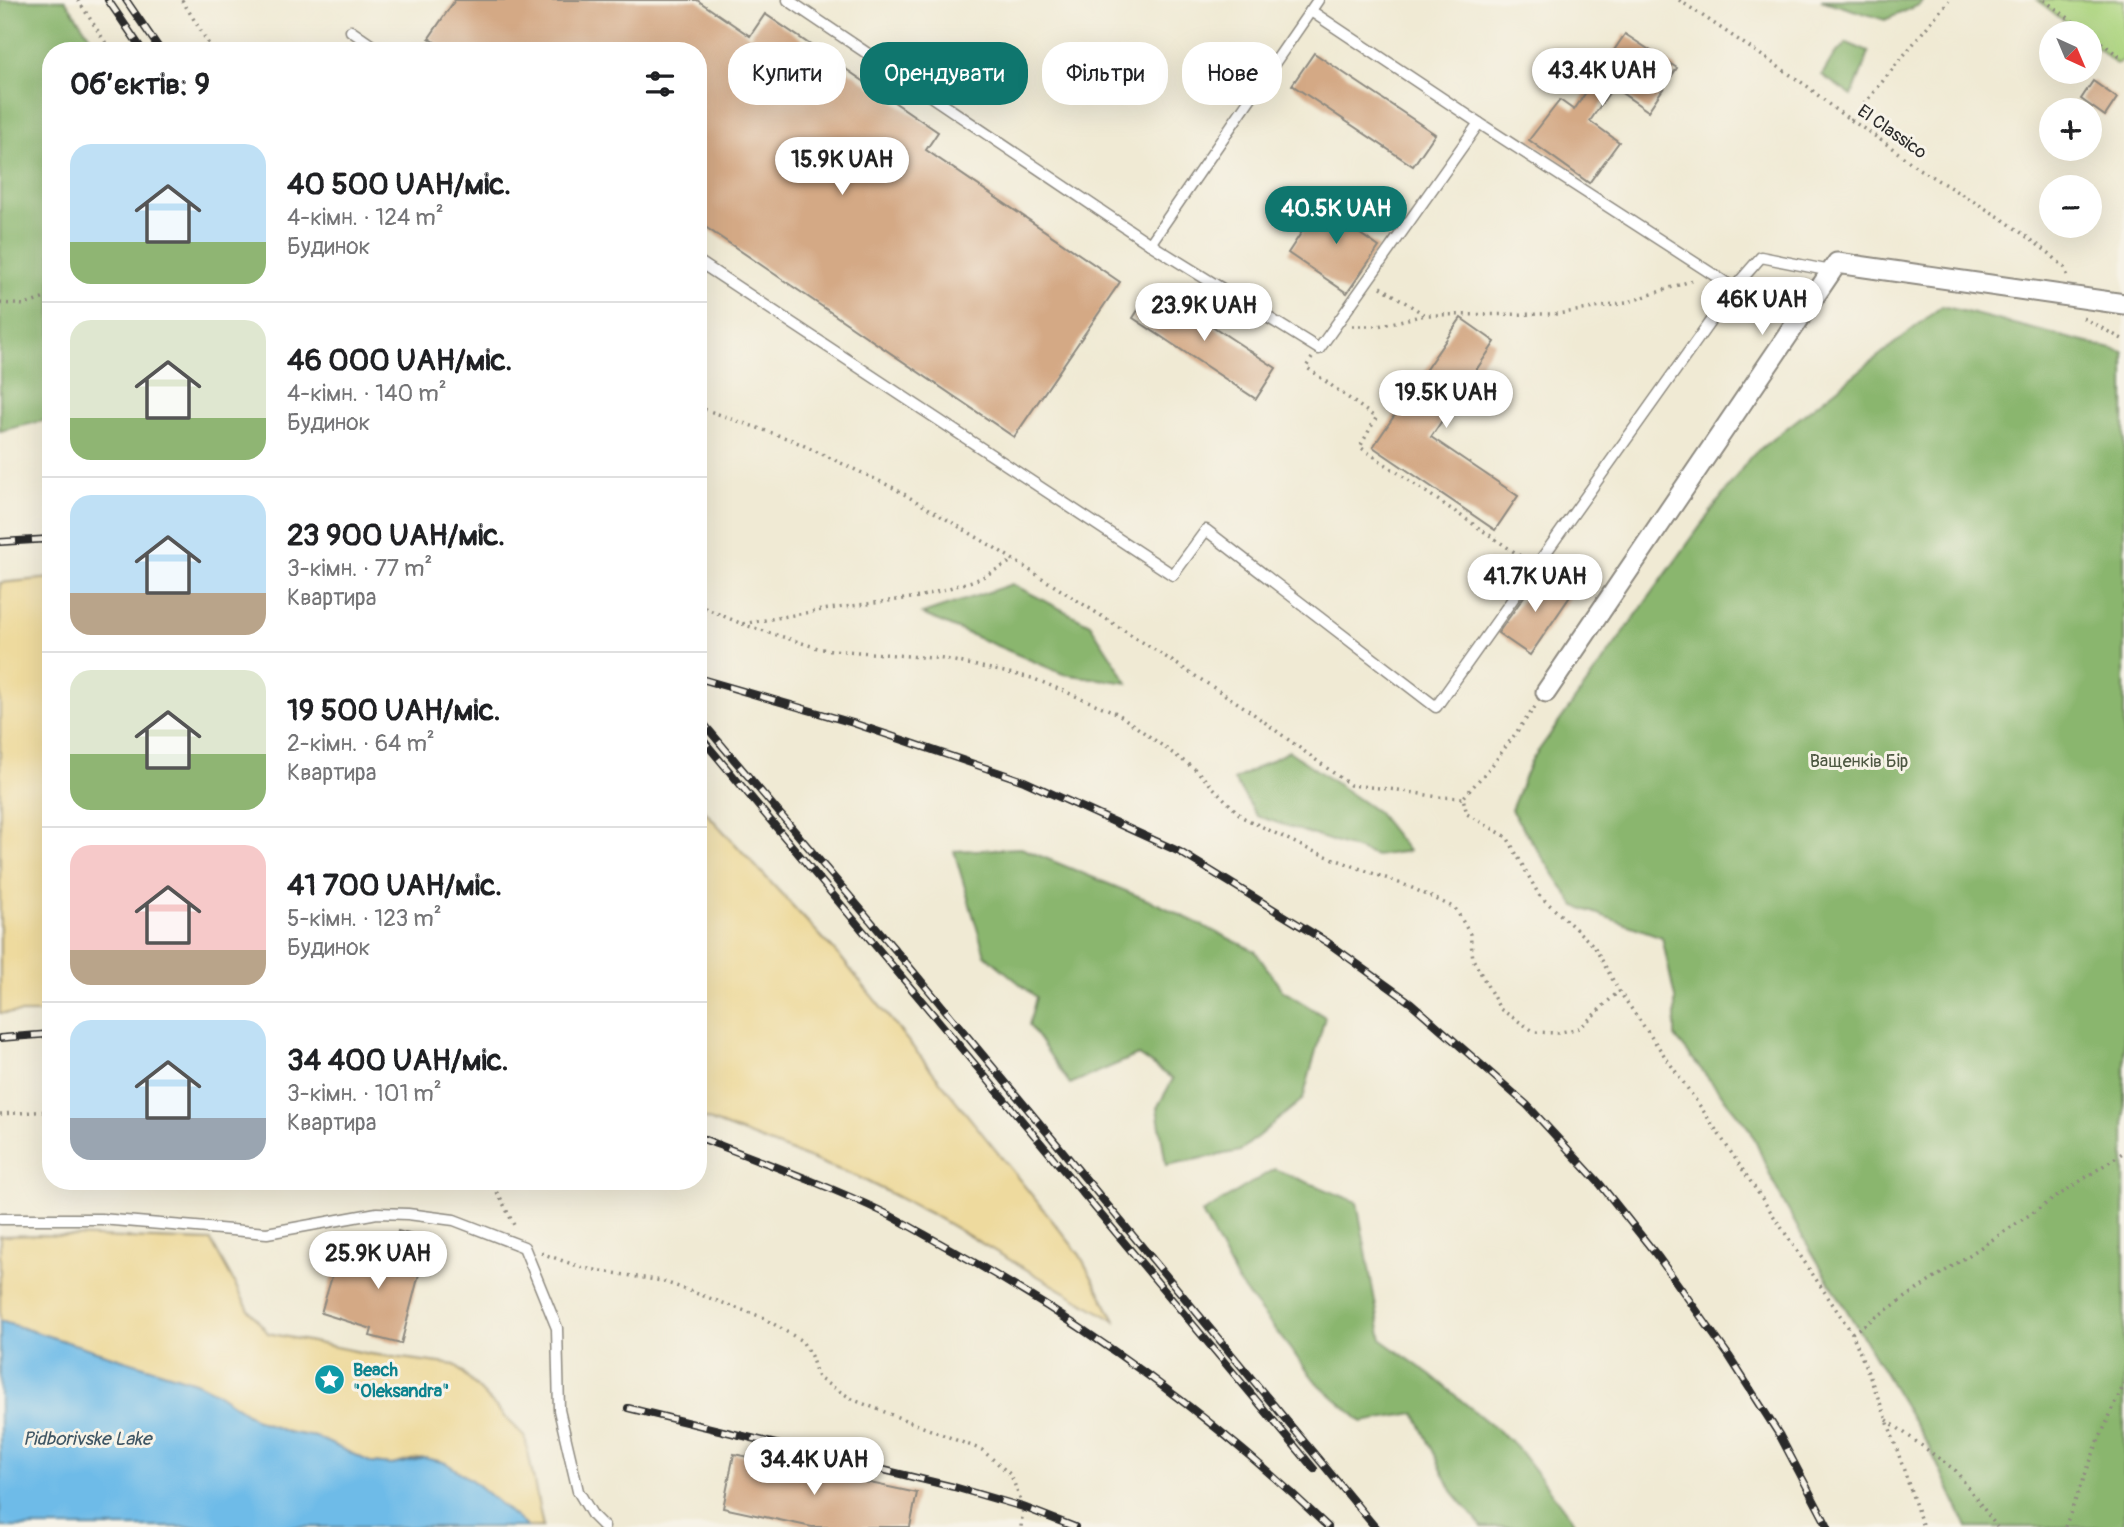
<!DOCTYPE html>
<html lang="uk">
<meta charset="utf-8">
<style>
body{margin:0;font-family:Pangolin,sans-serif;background:#f6f6f6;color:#202124;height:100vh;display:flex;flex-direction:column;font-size:26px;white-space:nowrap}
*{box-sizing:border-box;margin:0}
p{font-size:23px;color:#757577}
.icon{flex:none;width:38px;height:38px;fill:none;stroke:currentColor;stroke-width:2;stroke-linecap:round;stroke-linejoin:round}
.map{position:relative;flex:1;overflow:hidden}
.drawer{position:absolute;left:42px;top:42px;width:665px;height:1148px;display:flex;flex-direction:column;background:#fff;border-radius:28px;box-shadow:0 7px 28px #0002}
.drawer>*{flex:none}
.top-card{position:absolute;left:728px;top:42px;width:665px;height:63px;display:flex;gap:14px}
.needle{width:46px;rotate:136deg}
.tools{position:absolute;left:2039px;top:21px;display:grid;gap:14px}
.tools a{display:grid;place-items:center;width:63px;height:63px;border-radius:50%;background:#fff;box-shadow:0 7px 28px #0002;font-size:35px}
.price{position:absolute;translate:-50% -60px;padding:0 16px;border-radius:24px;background:#fff;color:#222;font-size:23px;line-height:46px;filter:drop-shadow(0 2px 4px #0008)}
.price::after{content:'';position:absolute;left:50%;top:42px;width:21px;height:16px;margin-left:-10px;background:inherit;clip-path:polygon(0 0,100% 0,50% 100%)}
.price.current{background:#0f766e;color:#fff}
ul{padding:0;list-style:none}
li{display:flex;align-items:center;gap:21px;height:175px;padding:0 28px}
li+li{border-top:2px solid #e0e0e0}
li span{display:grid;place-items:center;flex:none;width:196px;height:140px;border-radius:21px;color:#555}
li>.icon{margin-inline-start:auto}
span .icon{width:84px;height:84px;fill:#fffc;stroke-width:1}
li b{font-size:30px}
h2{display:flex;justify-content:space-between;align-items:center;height:84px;padding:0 28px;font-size:30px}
.pill{padding:0 24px;border-radius:28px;background:#fff;box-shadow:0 7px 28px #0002;font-size:24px;line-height:63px}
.pill.current{background:#0f766e;color:#fff}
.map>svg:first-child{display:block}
.green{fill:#add580;stroke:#6c8056;stroke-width:2}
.forest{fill:#8ab66e;stroke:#5a704c;stroke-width:2}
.sand{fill:#eeda9e;stroke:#8c8264;stroke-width:2}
.water{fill:#6ebbe8;stroke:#4c738a;stroke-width:2}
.building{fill:#d4a985}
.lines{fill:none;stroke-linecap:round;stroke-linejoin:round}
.lane-casing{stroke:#8e8a80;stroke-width:13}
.street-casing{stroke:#8e8a80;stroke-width:23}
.path{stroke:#8e8a80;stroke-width:3.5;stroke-dasharray:2 5;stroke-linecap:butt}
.lane{stroke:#fff;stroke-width:10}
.street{stroke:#fff;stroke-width:19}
.rail-casing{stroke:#2b2b2b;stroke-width:8}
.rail{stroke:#f7f3e8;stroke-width:5;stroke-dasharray:16;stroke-linecap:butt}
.labels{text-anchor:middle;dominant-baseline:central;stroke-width:6;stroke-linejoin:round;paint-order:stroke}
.street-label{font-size:18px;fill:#2b2b2b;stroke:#f7f3e8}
.park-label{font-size:18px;fill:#4c5640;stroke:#f7f3e8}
.culture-label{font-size:18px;font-weight:bold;fill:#0d838f;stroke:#f7f3e8;text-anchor:start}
.water-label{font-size:19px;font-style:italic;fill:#3f5664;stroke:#f7f3e8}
</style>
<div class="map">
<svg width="2124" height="1527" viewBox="0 0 2124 1527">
<rect width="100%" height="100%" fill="#f7f3e8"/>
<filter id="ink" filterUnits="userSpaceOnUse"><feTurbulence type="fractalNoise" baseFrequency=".0143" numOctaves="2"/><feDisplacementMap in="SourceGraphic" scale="14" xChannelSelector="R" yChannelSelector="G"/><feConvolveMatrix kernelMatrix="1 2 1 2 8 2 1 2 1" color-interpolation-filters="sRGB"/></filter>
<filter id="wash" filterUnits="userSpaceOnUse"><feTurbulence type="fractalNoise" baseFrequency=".00686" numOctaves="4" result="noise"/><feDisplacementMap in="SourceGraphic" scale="28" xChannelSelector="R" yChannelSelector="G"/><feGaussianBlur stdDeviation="1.57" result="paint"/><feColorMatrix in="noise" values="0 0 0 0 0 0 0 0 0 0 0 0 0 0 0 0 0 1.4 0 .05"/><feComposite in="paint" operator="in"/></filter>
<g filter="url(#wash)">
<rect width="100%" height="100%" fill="#f0ead4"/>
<!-- green -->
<path class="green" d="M2038 0H2124V60L2116 64 2090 42V33H2079Z"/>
<!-- forest -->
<g class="forest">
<path d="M0 0H65L100 51H51V419L0 431Z"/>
<path d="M1821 0H1923L1919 5 1885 20Z"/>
<path d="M1847 43 1869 52 1852 96 1822 75 1834 55Z"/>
<path d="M1942 306 2124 352V1527H1967L1929 1447 1801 1234 1775 1186 1751 1131 1675 1037V998L1662 937 1575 906 1511 810 1531 761 1751 456Z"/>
<path d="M1012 584 1090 624 1128 683 1063 674 922 614Z"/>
<path d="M1289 751 1377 812 1408 851 1376 856 1257 816 1234 780Z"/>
<path d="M1021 848 1160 905 1255 951 1282 990 1325 1017 1303 1099 1240 1151 1166 1165 1157 1108 1173 1079 1138 1055 1070 1084 1029 1025 1036 997 985 955 954 851Z"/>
<path d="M1274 1169 1357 1202 1382 1340 1432 1376 1515 1445 1571 1518 1576 1527H1482L1452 1491 1415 1413 1362 1422 1317 1383 1239 1284 1202 1213Z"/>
</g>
<!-- sand -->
<g class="sand">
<path d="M51 578V1013H0V583Z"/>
<path d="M698 804 842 959 1080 1255 1115 1321 931 1214 858 1177 698 1116Z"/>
<path d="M39 1235 211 1241 249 1310 268 1333 370 1354 455 1365 525 1437 543 1527H527L474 1482 454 1468 440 1461 418 1458 392 1465 372 1463 316 1437 287 1432 257 1420 214 1391 195 1382 0 1321V1236Z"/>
</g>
<!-- water -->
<path class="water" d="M0 1321 195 1382 214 1391 257 1420 287 1432 316 1437 372 1463 392 1465 425 1458 446 1463 474 1482 527 1527H0Z"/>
<g id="blocks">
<!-- building -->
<g class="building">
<path d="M455 0H697L750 36 765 14 938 132 926 150 1120 282 1014 437 698 222V51H448L429 38Z"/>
<path d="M1625 34 1677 68 1648 111 1613 87 1590 121 1619 142 1589 183 1529 140 1560 100 1574 110Z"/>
<path d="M1314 53 1435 134 1413 166 1292 85Z"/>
<path d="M2093 81 2117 98 2105 116 2081 99Z"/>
<path d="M1373 197 1380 207 1356 231 1379 247 1347 293 1288 253 1319 206 1354 230 1362 199Z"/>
<path d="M1153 287 1276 368 1256 399 1133 318Z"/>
<path d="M1461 318 1495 342 1431 437 1518 496 1495 530 1373 447Z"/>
<path d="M1540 574 1571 595 1530 655 1498 633Z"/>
<path d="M398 1231 428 1239 401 1344 370 1336 372 1329 321 1313 337 1260 387 1275Z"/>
<path d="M734 1454 917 1493 910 1527H812L723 1508Z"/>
</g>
</g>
</g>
<g filter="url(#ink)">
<use href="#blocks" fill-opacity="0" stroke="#8e8a80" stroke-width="2"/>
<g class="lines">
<defs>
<g id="lane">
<path d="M788 0 1150 244 1318 0"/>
<path d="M351 31 380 51"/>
<path d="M1150 244 1319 349 1479 123 1311 11"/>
<path d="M698 261 1173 575 1206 530 1436 707 1734 288 1479 123"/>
<path d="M1734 288 1761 257 1831 271"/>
<path d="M0 1219H101L267 1233 377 1213 408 1214 454 1220 524 1247 557 1328 559 1410 578 1491 593 1516 604 1527"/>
</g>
<path id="street" d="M1546 692 1837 263 2124 304"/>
</defs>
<!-- lane casing -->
<use href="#lane" class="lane-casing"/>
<!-- street casing -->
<use href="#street" class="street-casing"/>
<!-- path -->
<g class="path">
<path d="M78 0 111 51"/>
<path d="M182 0 213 51"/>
<path d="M1679 0 1807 86 1833 108 1888 145 1919 169 2001 218 2049 253 2065 268 2068 278"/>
<path d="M2044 0 2089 33"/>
<path d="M2090 34 2119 56 2124 57"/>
<path d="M1851 120 1949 0"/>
<path d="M1381 287 1425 315 1557 314 1626 303 1696 279"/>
<path d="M0 303 25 305 51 296"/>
<path d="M2083 318 2124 340"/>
<path d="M1352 326H1378L1425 315"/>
<path d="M1312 358 1306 367 1376 418 1360 447 1526 560"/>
<path d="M698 407 792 440 892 487 995 548 1244 707 1350 785 1398 790 1438 797 1463 798"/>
<path d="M698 605 742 624 822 610 919 597 979 579 1014 560"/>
<path d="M742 624 821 649 945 659 1032 678 1117 713 1196 770 1242 817 1310 850 1410 887 1455 908 1470 934 1473 959 1500 1009 1535 1032 1557 1033 1580 1028 1619 991"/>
<path d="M1535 707 1493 764 1463 798 1467 814 1507 837 1539 895 1594 946 1619 991 1702 1109 1852 1333 1887 1420 1923 1527"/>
<path d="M0 1114 51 1111"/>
<path d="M488 1181 500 1197 515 1227"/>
<path d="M541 1253 583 1268 662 1281 762 1317 802 1341 811 1356 818 1378 854 1400 982 1450 1011 1475 1023 1507 1021 1527"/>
<path d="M1852 1333 2124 1152"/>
<path d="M1887 1420 1956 1471 1997 1527"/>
<path d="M2065 1527 2097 1444 2124 1384"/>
</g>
<!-- lane -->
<use href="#lane" class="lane"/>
<!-- street -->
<use href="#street" class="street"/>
<defs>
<g id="rail">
<path d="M108 0 143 51"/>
<path d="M126 0 161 51"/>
<path d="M0 542 51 539"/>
<path d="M698 678 853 723 1024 781 1180 852 1327 942 1411 1003 1527 1105 1600 1184 1659 1258 1729 1356 1780 1436 1828 1527"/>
<path d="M698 717 908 965 1375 1527"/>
<path d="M698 734 1314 1469"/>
<path d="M0 1038 51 1034"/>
<path d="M698 1137C760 1161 825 1184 885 1213 905 1223 925 1235 945 1246 1085 1323 1213 1416 1328 1527"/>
<path d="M628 1408 954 1487 1023 1507 1075 1527"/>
</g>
</defs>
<!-- rail casing -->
<use href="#rail" class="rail-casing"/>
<!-- rail -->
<use href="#rail" class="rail"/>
</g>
</g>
<!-- icons -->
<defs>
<symbol id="sight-disc" viewBox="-11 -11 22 22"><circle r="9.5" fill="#0f9aa8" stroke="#f7f3e8"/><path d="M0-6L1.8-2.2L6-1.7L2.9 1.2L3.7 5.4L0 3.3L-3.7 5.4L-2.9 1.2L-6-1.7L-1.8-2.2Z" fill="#fff"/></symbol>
</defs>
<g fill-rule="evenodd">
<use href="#sight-disc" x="312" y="1362" width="35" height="35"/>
</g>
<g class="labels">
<!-- street labels -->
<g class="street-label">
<text transform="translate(1892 132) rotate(35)">El Classico</text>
</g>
<!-- park labels -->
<g class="park-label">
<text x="1859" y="761">Ващенків Бір</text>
</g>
<!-- culture labels -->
<g class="culture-label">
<text x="353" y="1370">Beach<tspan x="353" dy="21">"Oleksandra"</tspan></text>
</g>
<!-- water labels -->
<g class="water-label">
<text x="87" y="1439">Pidborivske Lake</text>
</g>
</g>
</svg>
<div class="tools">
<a><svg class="needle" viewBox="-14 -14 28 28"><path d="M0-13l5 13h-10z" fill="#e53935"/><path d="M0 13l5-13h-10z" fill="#757577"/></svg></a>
<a>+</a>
<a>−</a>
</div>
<b class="price" style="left:1602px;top:108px">43.4K UAH</b>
<b class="price" style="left:842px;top:197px">15.9K UAH</b>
<b class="price current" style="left:1336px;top:246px">40.5K UAH</b>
<b class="price" style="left:1762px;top:337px">46K UAH</b>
<b class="price" style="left:1204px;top:343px">23.9K UAH</b>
<b class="price" style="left:1446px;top:430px">19.5K UAH</b>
<b class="price" style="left:1535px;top:614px">41.7K UAH</b>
<b class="price" style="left:378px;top:1291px">25.9K UAH</b>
<b class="price" style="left:814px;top:1497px">34.4K UAH</b>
<div class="top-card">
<a class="pill">Купити</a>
<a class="pill current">Орендувати</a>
<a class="pill">Фільтри</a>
<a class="pill">Нове</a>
</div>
<section class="drawer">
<h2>Об’єктів: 9<svg class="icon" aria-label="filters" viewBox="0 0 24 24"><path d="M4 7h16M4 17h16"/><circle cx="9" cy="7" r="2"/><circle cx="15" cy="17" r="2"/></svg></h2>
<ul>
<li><span style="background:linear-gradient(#bfe0f5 70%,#8fb573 0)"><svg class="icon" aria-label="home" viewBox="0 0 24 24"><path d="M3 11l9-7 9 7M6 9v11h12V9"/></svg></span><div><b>40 500 UAH/міс.</b><p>4-кімн. · 124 m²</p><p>Будинок</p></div></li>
<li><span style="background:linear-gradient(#dfe7d0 70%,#8fb573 0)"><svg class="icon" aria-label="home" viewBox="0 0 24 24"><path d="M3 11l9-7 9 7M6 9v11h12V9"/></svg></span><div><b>46 000 UAH/міс.</b><p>4-кімн. · 140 m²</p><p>Будинок</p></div></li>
<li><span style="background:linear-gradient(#bfe0f5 70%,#b9a48a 0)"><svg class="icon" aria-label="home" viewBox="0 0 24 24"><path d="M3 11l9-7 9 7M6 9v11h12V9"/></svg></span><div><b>23 900 UAH/міс.</b><p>3-кімн. · 77 m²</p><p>Квартира</p></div></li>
<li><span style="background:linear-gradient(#dfe7d0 60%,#8fb573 0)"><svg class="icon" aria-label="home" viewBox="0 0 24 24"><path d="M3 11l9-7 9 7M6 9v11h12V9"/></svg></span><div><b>19 500 UAH/міс.</b><p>2-кімн. · 64 m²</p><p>Квартира</p></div></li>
<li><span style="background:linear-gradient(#f6c9c9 75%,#b9a48a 0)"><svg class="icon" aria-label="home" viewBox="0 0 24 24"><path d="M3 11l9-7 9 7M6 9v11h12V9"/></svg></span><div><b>41 700 UAH/міс.</b><p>5-кімн. · 123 m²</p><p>Будинок</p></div></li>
<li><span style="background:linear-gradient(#bfe0f5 70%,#9aa5b1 0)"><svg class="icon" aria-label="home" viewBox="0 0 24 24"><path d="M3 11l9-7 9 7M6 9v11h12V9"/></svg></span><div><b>34 400 UAH/міс.</b><p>3-кімн. · 101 m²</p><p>Квартира</p></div></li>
</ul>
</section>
</div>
